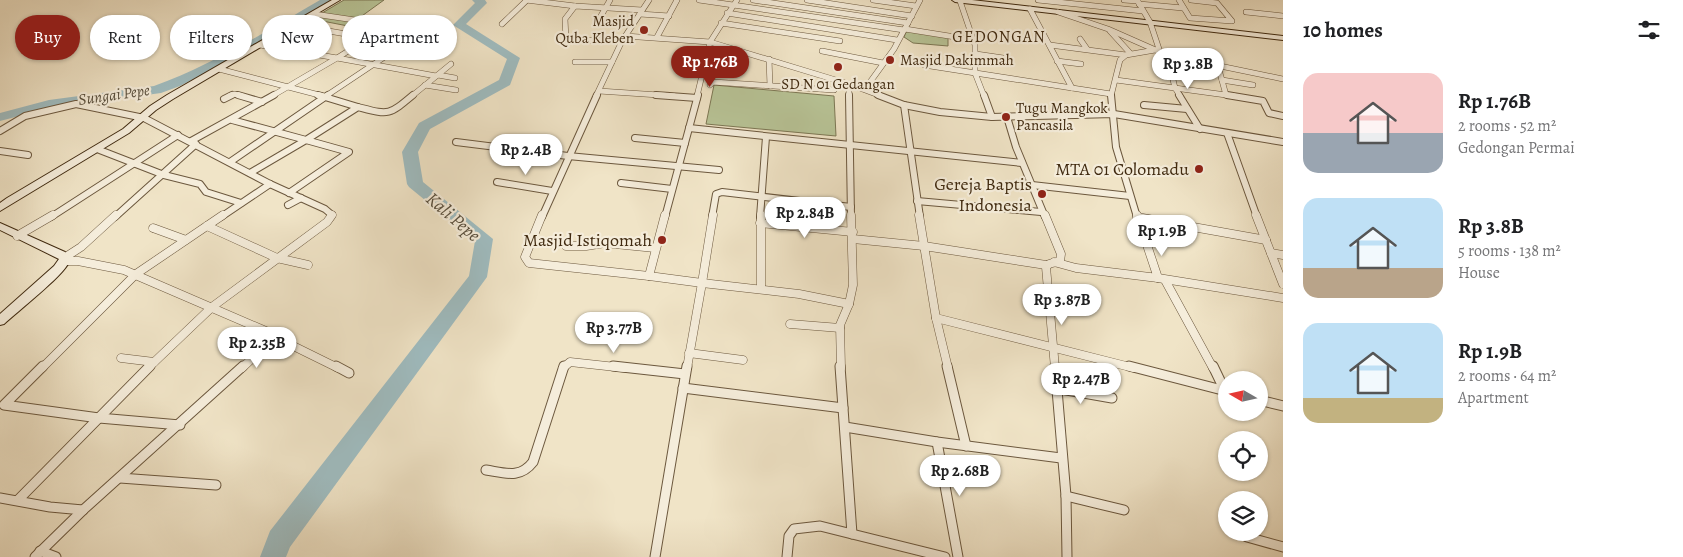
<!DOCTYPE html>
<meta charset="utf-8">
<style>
body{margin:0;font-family:Alegreya,serif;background:#f2f2f2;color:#202124;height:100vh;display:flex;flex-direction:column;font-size:19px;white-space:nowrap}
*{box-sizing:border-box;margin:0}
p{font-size:16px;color:#757577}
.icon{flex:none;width:28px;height:28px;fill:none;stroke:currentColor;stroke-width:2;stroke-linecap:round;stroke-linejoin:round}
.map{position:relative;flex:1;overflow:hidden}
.side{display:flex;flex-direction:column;background:#fff;width:400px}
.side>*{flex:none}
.hud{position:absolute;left:15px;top:15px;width:475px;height:45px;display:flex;gap:10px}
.needle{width:32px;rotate:279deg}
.tools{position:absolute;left:1218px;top:371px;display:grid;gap:10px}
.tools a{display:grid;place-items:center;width:50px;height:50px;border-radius:50%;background:#fff;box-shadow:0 1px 4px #0004;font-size:25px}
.price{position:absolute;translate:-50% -42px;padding:0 11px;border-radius:18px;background:#fff;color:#222;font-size:16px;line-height:32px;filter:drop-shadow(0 1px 2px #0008)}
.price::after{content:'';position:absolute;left:50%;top:30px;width:15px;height:11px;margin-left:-8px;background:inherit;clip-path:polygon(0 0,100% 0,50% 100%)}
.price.current{background:#8f2418;color:#fff}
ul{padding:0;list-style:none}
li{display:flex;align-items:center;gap:15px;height:125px;padding:0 20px}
li span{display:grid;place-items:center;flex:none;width:140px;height:100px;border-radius:15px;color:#555}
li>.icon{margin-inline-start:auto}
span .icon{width:60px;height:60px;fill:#fffc;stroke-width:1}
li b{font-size:21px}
h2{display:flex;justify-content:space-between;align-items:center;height:60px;padding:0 20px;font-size:21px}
.pill{padding:0 18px;border-radius:22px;background:#fff;box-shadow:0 1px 4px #0004;font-size:18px;line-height:45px}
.pill.current{background:#8f2418;color:#fff}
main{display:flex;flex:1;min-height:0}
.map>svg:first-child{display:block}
.green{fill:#b8c497;stroke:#7c7754}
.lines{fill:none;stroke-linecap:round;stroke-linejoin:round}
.river{fill:#9fbcc0;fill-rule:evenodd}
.street-far3-casing{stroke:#6c583e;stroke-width:6}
.street-far2-casing{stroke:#6c583e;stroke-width:8}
.street-far1-casing{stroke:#6c583e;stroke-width:9}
.street-casing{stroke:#6c583e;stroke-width:11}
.secondary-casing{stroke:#402a10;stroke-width:2}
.street-far3{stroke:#f5eddb;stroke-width:5}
.street-far2{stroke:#f5eddb;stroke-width:6}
.street-far1{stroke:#f5eddb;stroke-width:8}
.street{stroke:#f5eddb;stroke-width:9}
.secondary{fill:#f5eddb;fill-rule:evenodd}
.poi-dot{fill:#8f2418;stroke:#f5eddb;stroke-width:2}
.labels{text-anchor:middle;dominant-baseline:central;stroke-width:4.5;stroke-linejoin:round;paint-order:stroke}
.far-poi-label{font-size:15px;fill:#402a10;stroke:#f5eddb;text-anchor:start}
.far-quarter-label{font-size:16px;letter-spacing:1px;fill:#402a10;stroke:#f5eddb}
.far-water-label{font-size:16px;font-style:italic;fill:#584e3c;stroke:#f5eddb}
.poi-label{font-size:18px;fill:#402a10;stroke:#f5eddb;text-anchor:end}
.water-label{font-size:19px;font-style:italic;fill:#584e3c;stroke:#f5eddb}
</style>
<main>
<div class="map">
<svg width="1283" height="557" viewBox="0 0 1283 557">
<rect width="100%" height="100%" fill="#f0e4c7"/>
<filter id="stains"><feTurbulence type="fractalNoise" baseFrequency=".004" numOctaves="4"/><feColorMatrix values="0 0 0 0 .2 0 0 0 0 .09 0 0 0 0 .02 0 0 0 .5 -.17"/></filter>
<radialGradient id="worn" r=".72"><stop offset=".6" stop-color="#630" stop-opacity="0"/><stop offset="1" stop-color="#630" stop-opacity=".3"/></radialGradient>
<!-- green -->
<g class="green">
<path d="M344 0H384L348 26 312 19Z"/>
<path d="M907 30 948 36V46L913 43 904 37Z"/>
<path d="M714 85 834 96 836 136 706 124Z"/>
</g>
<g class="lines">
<!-- river -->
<g class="river">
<path d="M320 0H333L269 40 180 86 161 93 50 108 0 121V113L49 100 154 86C212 65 267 31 320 0Z"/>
<path d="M472 0H485L487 3 466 24 520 58 510 85 430 129 418 152 423 182 493 239 487 277 290 547 286 557H260L270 531 469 276 475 241 409 187 407 184 402 152 419 123 499 80 507 59 453 25 475 3Z"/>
</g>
<defs>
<g id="street-far3">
<path d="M526 0 575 6"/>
<path d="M699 0 904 30"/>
<path d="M753 0 908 23"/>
<path d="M807 0 912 16"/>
<path d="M873 0 916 6"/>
<path d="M1038 0 1143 11"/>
<path d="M1124 0 1138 1"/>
<path d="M1137 0 1150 22 1160 52"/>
<path d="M1179 0 1190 18 1232 21 1217 3 1191 0"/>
<path d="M960 1 975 45V73L984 96"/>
<path d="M1139 4 1183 8"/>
<path d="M1030 9 1072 88 1111 94"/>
<path d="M1058 12 1108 29 1167 55 1283 79"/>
<path d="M1246 12 1283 16"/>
<path d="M727 13 897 40"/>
<path d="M314 14 375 23"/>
<path d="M640 14 669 16"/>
<path d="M598 21 610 0"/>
<path d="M721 23 840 41"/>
<path d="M502 24 527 0"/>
<path d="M294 25 404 44 326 96"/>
<path d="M905 29 974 40"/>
<path d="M1110 31 1130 53"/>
<path d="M625 36 710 42 849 84 881 96"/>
<path d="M657 37 677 0"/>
<path d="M1080 39 1087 49"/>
<path d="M622 41 566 40 565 19 575 6 642 10"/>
<path d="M404 44 418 34"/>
<path d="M260 45 337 58 396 21"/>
<path d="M1050 45 1126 55"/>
<path d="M822 51 883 63"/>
<path d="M976 54 1010 59"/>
<path d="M1167 55 1175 88 1180 96"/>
<path d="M769 59 770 86"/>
<path d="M1057 61 1081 64"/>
<path d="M575 62H612"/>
<path d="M924 65 1072 88"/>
<path d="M219 69 323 96"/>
<path d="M438 75 455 78"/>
<path d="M1116 80 1226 95 1218 66"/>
<path d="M1222 80 1253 85"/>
<path d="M849 84V96"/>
<path d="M425 85 456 90"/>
<path d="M710 85 713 82 834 90"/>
<path d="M865 89 894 49 920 0"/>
<path d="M599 91 674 96"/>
<path d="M1226 95 1234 96"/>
<path d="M229 96 234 94 242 96"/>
<path d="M272 96 337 58 436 76"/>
<path d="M412 96 451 64"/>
<path d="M596 96 622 41 649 0"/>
<path d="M697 96 710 42 737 0"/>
<path d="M1111 96 1120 60 1126 55 1155 50"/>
</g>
<g id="street-far2">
<path d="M238 95 262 102"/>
<path d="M318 95 325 97 328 95"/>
<path d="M656 95 697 98"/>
<path d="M849 95 851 217"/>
<path d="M878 95 904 105 940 112 992 117 1114 114 1283 142"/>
<path d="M984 95 992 117"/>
<path d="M1111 95 1116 147 1137 217"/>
<path d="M1179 95 1200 129"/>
<path d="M1227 95 1263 101 1269 113 1283 116"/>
<path d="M224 99 232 95"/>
<path d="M904 105 920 217"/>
<path d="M1144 105 1187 109"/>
<path d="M1007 117 1016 147 1045 217"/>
<path d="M232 120 306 140 358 107C389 115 388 116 413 95"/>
<path d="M689 128 1022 163"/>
<path d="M0 131 25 116 76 104 144 118 270 184 325 209 332 215 331 217"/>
<path d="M1227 133 1257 217"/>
<path d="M635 138 685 143"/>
<path d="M191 141 274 95"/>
<path d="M456 142 568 156 719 170"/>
<path d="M97 149 164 175 200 184 206 192 241 203"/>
<path d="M0 151 28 155"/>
<path d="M230 162 325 97 358 107"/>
<path d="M250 173 306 140 349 152 289 193"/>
<path d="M497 182 552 191"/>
<path d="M621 183 672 189"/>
<path d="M1032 185 1130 196"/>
<path d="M917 201 1041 212"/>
<path d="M288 205 301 198"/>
<path d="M51 217 178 135"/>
<path d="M115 217 196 144"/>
<path d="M221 217 270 184"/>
<path d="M542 217 597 95"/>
<path d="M665 217 698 95"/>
<path d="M712 217 716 194 722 192 851 207"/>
<path d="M760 217 766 137"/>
</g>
<g id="street-far1">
<path d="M542 215 525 257 529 263 649 276"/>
<path d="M665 215 649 276 702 283 687 368"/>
<path d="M713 215 702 283 799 294 849 304"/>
<path d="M761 215V288"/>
<path d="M919 215 936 318 948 368"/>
<path d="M1045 215 1061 254 1060 261 1049 264 1046 267 1055 368"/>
<path d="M1256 215 1283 284"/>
<path d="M1137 217 1266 240"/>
<path d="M760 223 853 232"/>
<path d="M207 226 277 258 308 265"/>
<path d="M153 228 186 240"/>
<path d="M17 236 53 215"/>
<path d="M853 239 924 246 1046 265"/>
<path d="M566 246H586L605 243 655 248"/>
<path d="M1271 253 1283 255"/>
<path d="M64 258 81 247 116 215"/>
<path d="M64 261H78L124 270 268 332 275 337 242 368"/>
<path d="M1054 262 1076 268 1158 278 1137 215"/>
<path d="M1158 278 1283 298"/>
<path d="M1165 280 1213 368"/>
<path d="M936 318 1134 368"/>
<path d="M790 324 840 328"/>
<path d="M275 337 338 368"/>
<path d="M689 353 743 360"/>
<path d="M121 358 154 362"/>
<path d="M42 368 136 274 223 215"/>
<path d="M148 368 212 307 327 222 332 215"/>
<path d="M563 368 570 362 625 368"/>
<path d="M841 368 840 325 849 304 853 285 851 215"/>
</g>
<g id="street">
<path d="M43 366 4 405 99 418 180 425"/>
<path d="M336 366 349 373"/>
<path d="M613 366 685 374"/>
<path d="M947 366 966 446"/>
<path d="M1055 366 1066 496 1067 557"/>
<path d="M1129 366 1226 391"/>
<path d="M1213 366 1225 391"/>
<path d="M683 388 843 408"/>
<path d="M1055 388 1112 398"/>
<path d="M1259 400 1283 406"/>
<path d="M845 427 937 442 1061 458"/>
<path d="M937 442 958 557"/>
<path d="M486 470C505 473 520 479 533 462L564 366"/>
<path d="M120 478 216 485"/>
<path d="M1066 496 1124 510"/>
<path d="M0 498 50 507 83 510"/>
<path d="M18 500 150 366"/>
<path d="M852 534 945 557"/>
<path d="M1247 537 1283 547"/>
<path d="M40 551 56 557"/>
<path d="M35 557 83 510 243 366"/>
<path d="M655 557 687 366"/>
<path d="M787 557 789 536 794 529 820 526 852 534 840 366"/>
</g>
<g id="secondary">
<path d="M332 0H340L173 99 156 110 129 133 0 211V203L7 198 123 129 150 106 167 95Z"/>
<path d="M952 0H972L1283 36V40L955 2Z"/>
<path d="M0 223 65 252C68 256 71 258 69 262 63 276 17 312 4 324L0 325V314L54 266 59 259 0 230Z"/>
</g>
</defs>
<!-- street-far3 casing -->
<use href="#street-far3" class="street-far3-casing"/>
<!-- street-far2 casing -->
<use href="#street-far2" class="street-far2-casing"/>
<!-- street-far1 casing -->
<use href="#street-far1" class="street-far1-casing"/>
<!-- street casing -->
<use href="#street" class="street-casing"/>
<!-- secondary casing -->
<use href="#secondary" class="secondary-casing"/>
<!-- street-far3 -->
<use href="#street-far3" class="street-far3"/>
<!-- street-far2 -->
<use href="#street-far2" class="street-far2"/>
<!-- street-far1 -->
<use href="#street-far1" class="street-far1"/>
<!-- street -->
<use href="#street" class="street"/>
<!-- secondary -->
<use href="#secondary" class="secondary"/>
</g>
<!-- markers -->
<g class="poi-dot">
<circle cx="644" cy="30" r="5"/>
<circle cx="890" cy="60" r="5"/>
<circle cx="838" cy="67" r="5"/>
<circle cx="1006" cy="117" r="5"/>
<circle cx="1199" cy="169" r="5"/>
<circle cx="1042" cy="194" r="5"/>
<circle cx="662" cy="240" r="5"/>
</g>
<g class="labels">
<!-- far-poi labels -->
<g class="far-poi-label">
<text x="634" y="21" text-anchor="end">Masjid<tspan x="634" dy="17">Quba Kleben</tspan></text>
<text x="900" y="60">Masjid Dakimmah</text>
<text x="838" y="84" text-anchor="middle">SD N 01 Gedangan</text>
<text x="1016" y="108">Tugu Mangkok<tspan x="1016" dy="17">Pancasila</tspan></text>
</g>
<!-- far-quarter labels -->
<g class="far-quarter-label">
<text x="999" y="37">GEDONGAN</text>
</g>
<!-- far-water labels -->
<g class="far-water-label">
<text transform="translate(114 95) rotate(-8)">Sungai Pepe</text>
</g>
<!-- poi labels -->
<g class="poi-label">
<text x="1189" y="169">MTA 01 Colomadu</text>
<text x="1032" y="184">Gereja Baptis<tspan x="1032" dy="21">Indonesia</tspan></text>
<text x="652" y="240">Masjid Istiqomah</text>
</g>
<!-- water labels -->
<g class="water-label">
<text transform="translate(453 217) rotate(41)">Kali Pepe</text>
</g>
</g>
<rect width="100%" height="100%" filter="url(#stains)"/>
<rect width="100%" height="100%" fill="url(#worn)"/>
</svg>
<div class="tools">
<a><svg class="needle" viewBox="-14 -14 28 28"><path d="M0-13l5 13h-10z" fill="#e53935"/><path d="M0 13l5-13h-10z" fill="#757577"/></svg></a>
<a><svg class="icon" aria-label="locate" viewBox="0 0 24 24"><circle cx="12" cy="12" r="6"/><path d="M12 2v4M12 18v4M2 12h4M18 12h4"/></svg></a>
<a><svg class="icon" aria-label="layers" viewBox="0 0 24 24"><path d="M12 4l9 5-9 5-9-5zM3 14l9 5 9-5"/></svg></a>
</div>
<b class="price current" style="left:710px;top:88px">Rp 1.76B</b>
<b class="price" style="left:1188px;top:90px">Rp 3.8B</b>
<b class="price" style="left:526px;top:176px">Rp 2.4B</b>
<b class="price" style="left:805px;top:239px">Rp 2.84B</b>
<b class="price" style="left:1162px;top:257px">Rp 1.9B</b>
<b class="price" style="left:1062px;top:326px">Rp 3.87B</b>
<b class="price" style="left:614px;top:354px">Rp 3.77B</b>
<b class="price" style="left:257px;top:369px">Rp 2.35B</b>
<b class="price" style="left:1081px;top:405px">Rp 2.47B</b>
<b class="price" style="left:960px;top:497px">Rp 2.68B</b>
<div class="hud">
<a class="pill current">Buy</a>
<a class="pill">Rent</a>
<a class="pill">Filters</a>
<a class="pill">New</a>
<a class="pill">Apartment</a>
</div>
</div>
<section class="side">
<h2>10 homes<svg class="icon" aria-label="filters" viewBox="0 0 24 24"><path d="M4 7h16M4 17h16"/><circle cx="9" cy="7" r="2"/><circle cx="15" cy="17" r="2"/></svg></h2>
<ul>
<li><span style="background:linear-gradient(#f6c9c9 60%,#9aa5b1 0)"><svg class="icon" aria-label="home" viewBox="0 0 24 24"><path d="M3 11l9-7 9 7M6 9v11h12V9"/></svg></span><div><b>Rp 1.76B</b><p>2 rooms · 52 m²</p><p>Gedongan Permai</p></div></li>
<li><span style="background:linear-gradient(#bfe0f5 70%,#b9a48a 0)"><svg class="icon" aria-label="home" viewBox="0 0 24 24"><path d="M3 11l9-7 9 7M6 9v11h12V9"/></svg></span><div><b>Rp 3.8B</b><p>5 rooms · 138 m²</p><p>House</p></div></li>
<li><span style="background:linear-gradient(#bfe0f5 75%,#c2b280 0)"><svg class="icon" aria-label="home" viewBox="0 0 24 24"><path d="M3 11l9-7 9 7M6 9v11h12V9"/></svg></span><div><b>Rp 1.9B</b><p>2 rooms · 64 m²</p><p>Apartment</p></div></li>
</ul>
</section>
</main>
